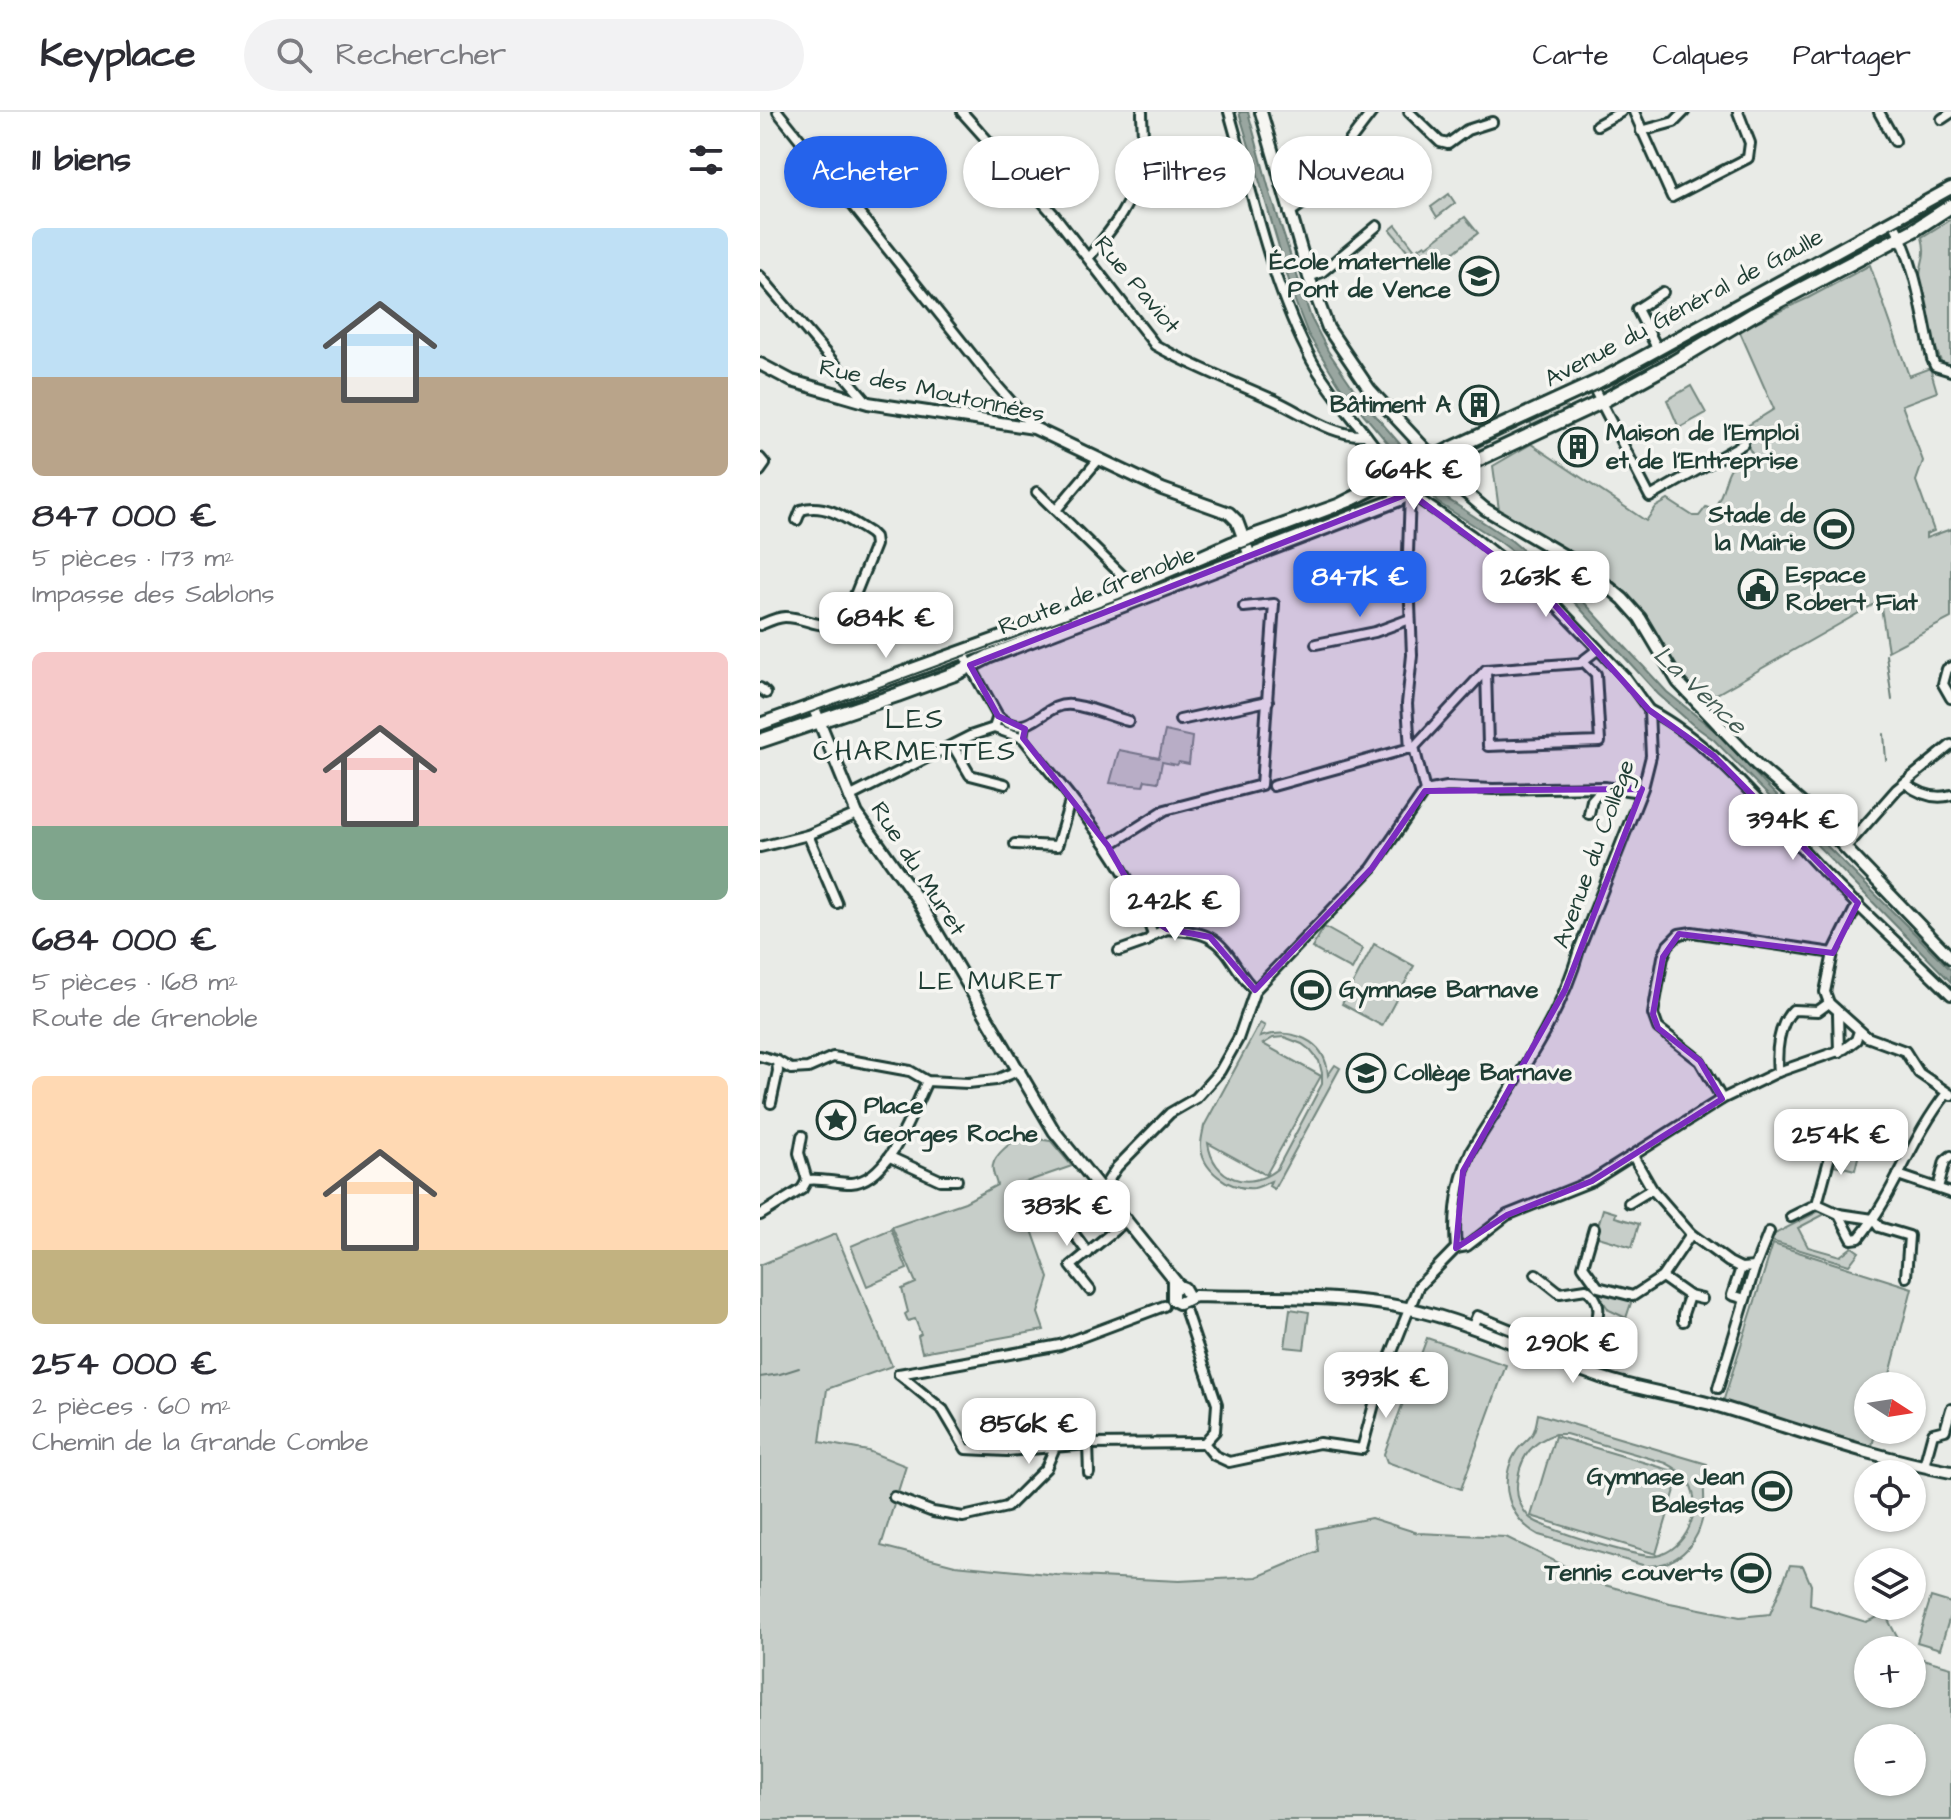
<!DOCTYPE html>
<html lang="fr">
<meta charset="utf-8">
<style>
body{margin:0;font-family:"Architects Daughter",sans-serif;background:#f2f2f3;color:#2b2b33;height:100vh;display:flex;flex-direction:column;font-size:30px;white-space:nowrap}
*{box-sizing:border-box;margin:0}
p{font-size:26px;color:#7c7c81}
.icon{flex:none;width:44px;height:44px;fill:none;stroke:currentColor;stroke-width:2;stroke-linecap:round;stroke-linejoin:round}
.map{position:relative;flex:1;overflow:hidden}
.sheet{display:flex;flex-direction:column;background:#fff;width:760px}
.sheet>*{flex:none}
.hud{position:absolute;left:24px;top:24px;width:760px;height:72px;display:flex;gap:16px}
.needle{width:52px;rotate:102deg}
.controls{position:absolute;left:1094px;top:1260px;display:grid;gap:16px}
.controls a{display:grid;place-items:center;width:72px;height:72px;border-radius:50%;background:#fff;box-shadow:0 2px 6px #0004;font-size:40px}
.price{position:absolute;translate:-50% -68px;padding:0 18px;border-radius:16px;background:#fff;color:#222;font-size:26px;line-height:52px;filter:drop-shadow(0 2px 4px #0008)}
.price::after{content:'';position:absolute;left:50%;top:48px;width:24px;height:18px;margin-left:-12px;background:inherit;clip-path:polygon(0 0,100% 0,50% 100%)}
.price.on{background:#2563eb;color:#fff}
ul{padding:0;list-style:none}
li{display:grid;align-content:center;gap:16px;height:424px;padding:0 32px}
li span{display:grid;place-items:center;height:248px;border-radius:12px;color:#555}
li>.icon{margin-inline-start:auto}
span .icon{width:144px;height:144px;fill:#fffc;stroke-width:1}
li b{font-size:34px}
h2{display:flex;justify-content:space-between;align-items:center;height:96px;padding:0 32px;font-size:34px}
.pill{padding:0 28px;border-radius:36px;background:#fff;box-shadow:0 2px 6px #0004;font-size:28px;line-height:72px}
.pill.on{background:#2563eb;color:#fff}
header{display:flex;align-items:center;gap:48px;box-sizing:border-box;height:112px;padding:0 40px;background:#fff;border-bottom:2px solid #e1e1e2}
header strong{font-size:38px}
nav{display:flex;gap:44px;margin-inline-start:auto;font-size:28px}
.search{width:560px;height:72px;background:#f2f2f3;display:flex;align-items:center;gap:20px;box-sizing:border-box;padding:0 28px;border-radius:44px;color:#7c7c81;font-size:30px}
main{display:flex;flex:1;min-height:0}
.map>svg:first-child{display:block}
.green{fill:#c7cec9;stroke:#73867e;stroke-width:2;fill-rule:evenodd}
.water{fill:#99a6a0;stroke:#687c75;stroke-width:2}
.lines{fill:none;stroke-linecap:round;stroke-linejoin:round}
.stream{stroke:#687c75;stroke-width:2}
.minor-casing{stroke:#1f3d34;stroke-width:14}
.tertiary-casing{stroke:#1f3d34;stroke-width:16}
.secondary-casing{stroke:#1f3d34;stroke-width:18}
.minor{stroke:#f6f6f2;stroke-width:8}
.tertiary{stroke:#f6f6f2;stroke-width:10}
.secondary{stroke:#f6f6f2;stroke-width:12}
.tram{stroke:#1f3d34;stroke-width:2}
.marked{fill:#7b2cbf;fill-opacity:0.2;stroke:#7b2cbf;stroke-width:6;stroke-linejoin:round}
.labels{text-anchor:middle;dominant-baseline:central;stroke-width:7;stroke-linejoin:round;paint-order:stroke}
.poi-label{font-size:24px;font-weight:bold;fill:#1f3d34;stroke:#f6f6f2;text-anchor:end}
.street-label{font-size:24px;fill:#1f3d34;stroke:#f6f6f2}
.water-label{font-size:26px;font-style:italic;fill:#445c54;stroke:#f6f6f2}
.neighbourhood-label{font-size:26px;letter-spacing:2px;fill:#1f3d34;stroke:#f6f6f2}
.quarter-label{font-size:28px;letter-spacing:2px;fill:#1f3d34;stroke:#f6f6f2}
</style>
<header>
<strong>Keyplace</strong>
<div class="search"><svg class="icon" aria-label="search" viewBox="0 0 24 24"><circle cx="10" cy="10" r="6"/><path d="M15 15l6 6"/></svg>Rechercher</div>
<nav><a>Carte</a><a>Calques</a><a>Partager</a></nav>
</header>
<main>
<section class="sheet">
<h2>11 biens<svg class="icon" aria-label="filters" viewBox="0 0 24 24"><path d="M4 7h16M4 17h16"/><circle cx="9" cy="7" r="2"/><circle cx="15" cy="17" r="2"/></svg></h2>
<ul>
<li><span style="background:linear-gradient(#bfe0f5 60%,#b9a48a 0)"><svg class="icon" aria-label="home" viewBox="0 0 24 24"><path d="M3 11l9-7 9 7M6 9v11h12V9"/></svg></span><div><b>847 000 €</b><p>5 pièces · 173 m²</p><p>Impasse des Sablons</p></div></li>
<li><span style="background:linear-gradient(#f6c9c9 70%,#7fa58c 0)"><svg class="icon" aria-label="home" viewBox="0 0 24 24"><path d="M3 11l9-7 9 7M6 9v11h12V9"/></svg></span><div><b>684 000 €</b><p>5 pièces · 168 m²</p><p>Route de Grenoble</p></div></li>
<li><span style="background:linear-gradient(#ffd9b3 70%,#c2b280 0)"><svg class="icon" aria-label="home" viewBox="0 0 24 24"><path d="M3 11l9-7 9 7M6 9v11h12V9"/></svg></span><div><b>254 000 €</b><p>2 pièces · 60 m²</p><p>Chemin de la Grande Combe</p></div></li>
</ul>
</section>
<div class="map">
<svg width="1191" height="1708" viewBox="0 0 1191 1708">
<rect width="100%" height="100%" fill="#e9ebe7"/>
<filter id="ink" filterUnits="userSpaceOnUse"><feTurbulence type="fractalNoise" baseFrequency=".0125" numOctaves="2"/><feDisplacementMap in="SourceGraphic" scale="16" xChannelSelector="R" yChannelSelector="G"/><feConvolveMatrix kernelMatrix="1 2 1 2 8 2 1 2 1" color-interpolation-filters="sRGB"/></filter>
<g filter="url(#ink)">
<!-- green -->
<g class="green">
<path d="M689 82 695 91 677 105 671 95Z"/>
<path d="M705 105 718 121 674 156 659 136 665 132 667 134Z"/>
<path d="M1191 107V255H1184C1175 239 1160 187 1160 169 1159 150 1168 147 1162 125Z"/>
<path d="M636 113 663 148 659 152 630 118Z"/>
<path d="M1122 120 1126 129 935 233 930 224Z"/>
<path d="M1110 153 1149 264 1170 256 1177 280 1142 293 1163 349 1156 369 1174 419 1166 422V426L1191 417V506L1128 539 1120 489 946 588C909 558 899 523 871 489 845 458 808 444 774 423 762 415 750 406 739 398L733 354 771 332 886 409 896 395 908 388 933 404H939L946 395 953 398C969 377 960 358 985 343L994 345 979 319 1014 297 979 218 1048 186Z"/>
<path d="M926 227 931 235 859 273 857 277 851 267Z"/>
<path d="M931 274 946 301 919 316 907 288Z"/>
<path d="M803 291 809 300 774 319 768 305Z"/>
<path d="M627 373 631 385 502 434 500 427Z"/>
<path d="M470 436 473 445 213 546 212 540Z"/>
<path d="M190 547 194 559 139 579 135 568Z"/>
<path d="M405 619 432 625 429 652 419 650 417 653 402 650 398 670 385 668 383 674 350 671 359 638 399 646Z"/>
<path d="M564 815 603 837 592 858 552 836Z"/>
<path d="M614 832 654 854 622 914 582 892Z"/>
<path d="M500 911 505 914 500 925C530 915 566 927 568 963L575 953 580 956 514 1077 509 1074 511 1069C506 1071 500 1075 494 1076 469 1078 441 1058 441 1033 441 1027 443 1020 444 1014ZM524 925 542 932 550 938 559 949 562 961V972L517 1057C489 1080 453 1068 448 1031L506 1063 561 964 503 932 513 926Z"/>
<path d="M262 1025 291 1029 312 1054 260 1072 261 1087 289 1166 278 1201 284 1218 162 1240 158 1224 161 1222 155 1207 148 1209 145 1202 148 1200 142 1177 156 1171 132 1115 205 1090 237 1073C236 1067 231 1059 233 1053 235 1042 252 1029 262 1025Z"/>
<path d="M1093 1028 1099 1030 1098 1036 1100 1037 1095 1058 1070 1052 1074 1037Z"/>
<path d="M843 1097 856 1101 855 1105 879 1112 872 1135 835 1124Z"/>
<path d="M1061 1098 1067 1101 1038 1116 1048 1135 1080 1144 1092 1135 1099 1140 1089 1153 1008 1128 1007 1126Z"/>
<path d="M131 1117 147 1157 107 1174 91 1134Z"/>
<path d="M76 1122 132 1254 67 1277 60 1330 108 1339 146 1354 121 1434 195 1453 297 1463 419 1469 497 1465 558 1439 556 1417 611 1406 658 1421 746 1425 841 1472 910 1491 980 1505 1010 1502 1030 1453 1043 1454 1051 1473 1050 1493 1106 1510 1125 1502 1144 1538H1108V1582H1152V1544L1191 1555V1708H0V1153ZM1108 1626H1152V1670H1108Z"/>
<path d="M1013 1132 1152 1176 1127 1274H1108V1318H1116L1112 1334 963 1290Z"/>
<path d="M834 1176 872 1188 866 1206 849 1198Z"/>
<path d="M530 1197 549 1200 544 1237 525 1235Z"/>
<path d="M667 1226 746 1253 701 1377 627 1350 624 1342Z"/>
<path d="M778 1302 947 1352C941 1373 945 1375 944 1394 942 1428 921 1454 886 1454L779 1423C749 1407 737 1371 756 1340 760 1333 769 1328 773 1321 776 1316 777 1307 778 1302ZM795 1322H806L906 1351C916 1356 924 1361 929 1370 944 1397 926 1438 896 1444 881 1447 780 1416 769 1405 759 1394 755 1380 758 1366 761 1344 774 1329 795 1322Z"/>
<path d="M795 1324 920 1361 896 1442 771 1404Z"/>
<path d="M1171 1485 1191 1491V1501L1180 1537 1157 1530Z"/>
</g>
<!-- water -->
<path class="water" d="M479 0H488L510 81 551 206 568 239 598 283 686 386 752 429 821 487 907 580 960 623 1004 671 1191 858V870L954 628 932 612 898 582 817 493 788 466 739 429 677 390 580 274 548 222 535 189Z"/>
<g class="lines">
<!-- stream -->
<g class="stream">
<path d="M1126 543 1132 588"/>
<path d="M1124 622 1126 648"/>
<path d="M0 1265 20 1262 39 1256"/>
</g>
<defs>
<g id="minor">
<path d="M18 0 233 269 274 316"/>
<path d="M202 0 295 104 395 233C433 255 474 270 514 288 543 301 573 325 606 323L650 381 711 423 783 480 865 565 889 598 891 644 883 676 819 838C799 911 750 975 711 1039 698 1069 693 1103 696 1136L658 1175 620 1270 602 1337 559 1331 469 1350 454 1343 444 1331"/>
<path d="M469 0C493 83 511 172 552 249 567 276 588 299 606 323"/>
<path d="M649 0 680 30 688 32 707 18 732 10"/>
<path d="M874 0 912 85 988 46 990 31 978 0"/>
<path d="M1119 0 1135 29"/>
<path d="M1182 7 1191 1"/>
<path d="M837 13 861 0"/>
<path d="M881 19 914 10 924 0"/>
<path d="M529 101 542 92 612 0"/>
<path d="M1133 110C1156 152 1162 200 1172 247L1175 254 1191 259"/>
<path d="M329 145C354 115 373 91 382 51 385 36 382 16 382 0"/>
<path d="M0 164 108 291"/>
<path d="M549 165 562 160 617 114"/>
<path d="M898 238 877 197 903 180"/>
<path d="M832 273 890 385 983 332"/>
<path d="M0 346 5 352 0 359"/>
<path d="M277 380 374 475"/>
<path d="M296 398 339 347"/>
<path d="M0 513C7 510 17 505 25 505 51 505 63 524 87 503L115 433 114 425 110 421C89 408 66 390 41 398L37 408"/>
<path d="M556 532 615 520 650 507"/>
<path d="M203 541 238 604"/>
<path d="M1191 555 1187 557 1183 572 1191 586"/>
<path d="M726 558 728 634 840 630 836 562 824 550"/>
<path d="M0 576 6 581"/>
<path d="M889 598C956 633 1008 701 1059 755 1102 799 1148 840 1191 883"/>
<path d="M420 608 508 589"/>
<path d="M265 613 263 626 234 616 238 604C270 632 282 589 312 593 330 595 350 604 368 609"/>
<path d="M263 626C311 687 368 748 393 823L407 817 402 811 387 804"/>
<path d="M193 634 210 663 245 672"/>
<path d="M650 637 647 592 652 543 648 441 650 381"/>
<path d="M1145 671C1158 681 1174 688 1191 683"/>
<path d="M513 674 654 635 726 558 820 551 837 538"/>
<path d="M665 679 687 675 733 677 844 675"/>
<path d="M89 685 210 624 234 616"/>
<path d="M829 702 832 688 844 675 881 680"/>
<path d="M48 723 77 791"/>
<path d="M255 732 297 734 311 686"/>
<path d="M348 734 405 698 501 673 514 492 484 495"/>
<path d="M0 735 48 723 97 702"/>
<path d="M1085 736 1137 677 1191 633"/>
<path d="M1098 791 1073 841 1065 880 1069 891 1107 925 1145 939 1159 961 1191 983"/>
<path d="M407 817C422 819 439 819 452 827 471 838 478 864 495 878"/>
<path d="M359 839 387 829 393 823"/>
<path d="M1078 902 1079 940"/>
<path d="M0 944 17 949 31 957 48 956 73 945 150 959 167 969 208 971 236 968 260 958"/>
<path d="M1018 960C1016 940 1018 913 1033 898L1058 899 1069 891"/>
<path d="M962 987 940 949 898 916 893 902 903 845 908 833 919 822 932 820 1073 841"/>
<path d="M11 991 18 959 17 949"/>
<path d="M42 1024 39 1041 47 1068"/>
<path d="M873 1044 892 1077 931 1122 969 1150 981 1156 995 1155"/>
<path d="M130 1045 180 1068H197"/>
<path d="M1138 1063 1191 1081"/>
<path d="M1178 1076 1185 1049 1191 1044"/>
<path d="M342 1078 357 1055 410 1001 436 986 460 959 478 927 495 878 612 756 665 679 654 635"/>
<path d="M869 1091 892 1077"/>
<path d="M1057 1092 1073 1033 1090 1025"/>
<path d="M1079 1102 1092 1127 1099 1126C1135 1082 1151 1026 1187 981"/>
<path d="M0 1103 42 1077 47 1068C63 1066 75 1071 91 1071 130 1069 152 999 167 969"/>
<path d="M1031 1105 1057 1092 1079 1102 1113 1107 1119 1115 1149 1124 1146 1165"/>
<path d="M306 1111 328 1141"/>
<path d="M834 1116 823 1154 838 1175 873 1184 902 1165 931 1122"/>
<path d="M696 1136 707 1134 747 1103 832 1069 962 987 1018 960 1084 937 1096 928 1099 919"/>
<path d="M981 1156 972 1183 985 1187"/>
<path d="M902 1165 929 1184 942 1187"/>
<path d="M330 1178 311 1154 367 1108"/>
<path d="M426 1200 457 1292 455 1319 444 1331"/>
<path d="M923 1209V1202L929 1184"/>
<path d="M712 1216 717 1204 801 1238C827 1232 855 1197 826 1177L800 1181 776 1162"/>
<path d="M139 1262 183 1298 206 1337 247 1339 328 1332 444 1331"/>
<path d="M139 1262 300 1233 404 1194"/>
<path d="M958 1276 995 1155 1009 1120"/>
<path d="M328 1332 329 1361"/>
<path d="M1164 1354 1173 1321 1185 1318 1191 1297"/>
<path d="M134 1385 173 1400 203 1405 247 1395 286 1356 295 1335"/>
</g>
<g id="tertiary">
<path d="M501 0 549 165 568 216 610 278 705 380 725 397 827 457 863 487 880 506 918 570 997 653 1047 696 1191 846"/>
<path d="M0 252 32 269 108 291 274 316 402 377 469 401 477 409 490 444"/>
<path d="M53 594 97 702 156 785 294 1019 419 1174"/>
<path d="M413 1178 419 1174 424 1176 428 1183 426 1188 419 1191 413 1188V1168"/>
<path d="M426 1188 435 1184C505 1186 578 1182 646 1196 713 1210 776 1243 840 1265 878 1278 919 1283 958 1294 1036 1317 1111 1345 1191 1360"/>
</g>
<g id="secondary">
<path d="M0 613 297 506 357 483 471 432 578 394 691 337 848 265 1191 77"/>
<path d="M0 629 137 583 197 561 230 544 637 388 661 374 841 290 914 250 994 202 1154 118 1191 94"/>
</g>
</defs>
<!-- minor casing -->
<use href="#minor" class="minor-casing"/>
<!-- tertiary casing -->
<use href="#tertiary" class="tertiary-casing"/>
<!-- secondary casing -->
<use href="#secondary" class="secondary-casing"/>
<!-- minor -->
<use href="#minor" class="minor"/>
<!-- tertiary -->
<use href="#tertiary" class="tertiary"/>
<!-- secondary -->
<use href="#secondary" class="secondary"/>
<!-- tram -->
<path class="tram" d="M0 619 359 487 448 449 596 393 837 278 1191 83"/>
</g>
</g>
<!-- marked area -->
<path class="marked" d="M650 381 783 480 889 598 954 644 1098 791 1073 841 919 822 903 845 893 902 898 916 940 949 962 987 832 1069 747 1103 696 1136 703 1059 805 878 882 677 665 679 612 756 495 878 450 825 407 817 387 804 348 734 263 626 265 617 238 604 210 553Z"/>
<!-- icons -->
<defs>
<symbol id="school-ring" viewBox="-11 -11 22 22"><circle r="9.5" fill="#f6f6f2" stroke="#1f3d34" stroke-width="1.5"/><path d="M0-5L7-2L0 1L-7-2ZM-4 1L0 2.5L4 1V4Q0 6-4 4Z" fill="#1f3d34"/></symbol>
<symbol id="building-ring" viewBox="-11 -11 22 22"><circle r="9.5" fill="#f6f6f2" stroke="#1f3d34" stroke-width="1.5"/><path d="M-4-6H4V6H1V3H-1V6H-4ZM-2.5-4.3h1.7v1.8h-1.7ZM.8-4.3h1.7v1.8H.8ZM-2.5-1h1.7V.8h-1.7ZM.8-1h1.7V.8H.8Z" fill="#1f3d34"/></symbol>
<symbol id="stadium-ring" viewBox="-11 -11 22 22"><circle r="9.5" fill="#f6f6f2" stroke="#1f3d34" stroke-width="1.5"/><path d="M0-5a6.5 5 0 1 0 0 10a6.5 5 0 1 0 0-10ZM-3.5-1.8h7v3.6h-7Z" fill="#1f3d34"/></symbol>
<symbol id="civic-ring" viewBox="-11 -11 22 22"><circle r="9.5" fill="#f6f6f2" stroke="#1f3d34" stroke-width="1.5"/><path d="M-.6-6.5H3V-4.5H.6V-3L4-1V1h2V6H-6V1h2V-1L-.6-3ZM-1.2 2.5V6h2.4V2.5Z" fill="#1f3d34"/></symbol>
<symbol id="sight-ring" viewBox="-11 -11 22 22"><circle r="9.5" fill="#f6f6f2" stroke="#1f3d34" stroke-width="1.5"/><path d="M0-6L1.8-2.2L6-1.7L2.9 1.2L3.7 5.4L0 3.3L-3.7 5.4L-2.9 1.2L-6-1.7L-1.8-2.2Z" fill="#1f3d34"/></symbol>
</defs>
<g fill-rule="evenodd">
<use href="#school-ring" x="697" y="142" width="44" height="44"/>
<use href="#building-ring" x="697" y="271" width="44" height="44"/>
<use href="#building-ring" x="796" y="313" width="44" height="44"/>
<use href="#stadium-ring" x="1052" y="395" width="44" height="44"/>
<use href="#civic-ring" x="976" y="455" width="44" height="44"/>
<use href="#stadium-ring" x="529" y="856" width="44" height="44"/>
<use href="#school-ring" x="584" y="939" width="44" height="44"/>
<use href="#sight-ring" x="54" y="986" width="44" height="44"/>
<use href="#stadium-ring" x="990" y="1357" width="44" height="44"/>
<use href="#stadium-ring" x="969" y="1439" width="44" height="44"/>
</g>
<g class="labels">
<!-- poi labels -->
<g class="poi-label">
<text x="691" y="150">École maternelle<tspan x="691" dy="28">Pont de Vence</tspan></text>
<text x="691" y="293">Bâtiment A</text>
<text x="846" y="321" text-anchor="start">Maison de l'Emploi<tspan x="846" dy="28">et de l'Entreprise</tspan></text>
<text x="1046" y="403">Stade de<tspan x="1046" dy="28">la Mairie</tspan></text>
<text x="1026" y="463" text-anchor="start">Espace<tspan x="1026" dy="28">Robert Fiat</tspan></text>
<text x="579" y="878" text-anchor="start">Gymnase Barnave</text>
<text x="634" y="961" text-anchor="start">Collège Barnave</text>
<text x="104" y="994" text-anchor="start">Place<tspan x="104" dy="28">Georges Roche</tspan></text>
<text x="984" y="1365">Gymnase Jean<tspan x="984" dy="28">Balestas</tspan></text>
<text x="963" y="1461">Tennis couverts</text>
</g>
<!-- street labels -->
<g class="street-label">
<text transform="translate(377 173) rotate(50)">Rue Paviot</text>
<text transform="translate(924 196) rotate(-28)">Avenue du Général de Gaulle</text>
<text transform="translate(172 279) rotate(12)">Rue des Moutonnées</text>
<text transform="translate(337 479) rotate(-21)">Route de Grenoble</text>
<text transform="translate(834 742) rotate(-70)">Avenue du Collège</text>
<text transform="translate(158 757) rotate(57)">Rue du Muret</text>
</g>
<!-- water labels -->
<g class="water-label">
<text transform="translate(940 578) rotate(43)">La Vence</text>
</g>
<!-- neighbourhood labels -->
<g class="neighbourhood-label">
<text x="231" y="869">LE MURET</text>
</g>
<!-- quarter labels -->
<g class="quarter-label">
<text x="155" y="607">LES<tspan x="155" dy="32">CHARMETTES</tspan></text>
</g>
</g>
</svg>
<div class="controls">
<a><svg class="needle" viewBox="-14 -14 28 28"><path d="M0-13l5 13h-10z" fill="#e53935"/><path d="M0 13l5-13h-10z" fill="#7c7c81"/></svg></a>
<a><svg class="icon" aria-label="locate" viewBox="0 0 24 24"><circle cx="12" cy="12" r="6"/><path d="M12 2v4M12 18v4M2 12h4M18 12h4"/></svg></a>
<a><svg class="icon" aria-label="layers" viewBox="0 0 24 24"><path d="M12 4l9 5-9 5-9-5zM3 14l9 5 9-5"/></svg></a>
<a>+</a>
<a>−</a>
</div>
<b class="price" style="left:654px;top:400px">664K €</b>
<b class="price on" style="left:600px;top:507px">847K €</b>
<b class="price" style="left:786px;top:507px">263K €</b>
<b class="price" style="left:126px;top:548px">684K €</b>
<b class="price" style="left:1033px;top:750px">394K €</b>
<b class="price" style="left:415px;top:831px">242K €</b>
<b class="price" style="left:1081px;top:1065px">254K €</b>
<b class="price" style="left:307px;top:1136px">383K €</b>
<b class="price" style="left:813px;top:1273px">290K €</b>
<b class="price" style="left:626px;top:1308px">393K €</b>
<b class="price" style="left:269px;top:1354px">856K €</b>
<div class="hud">
<a class="pill on">Acheter</a>
<a class="pill">Louer</a>
<a class="pill">Filtres</a>
<a class="pill">Nouveau</a>
</div>
</div>
</main>
